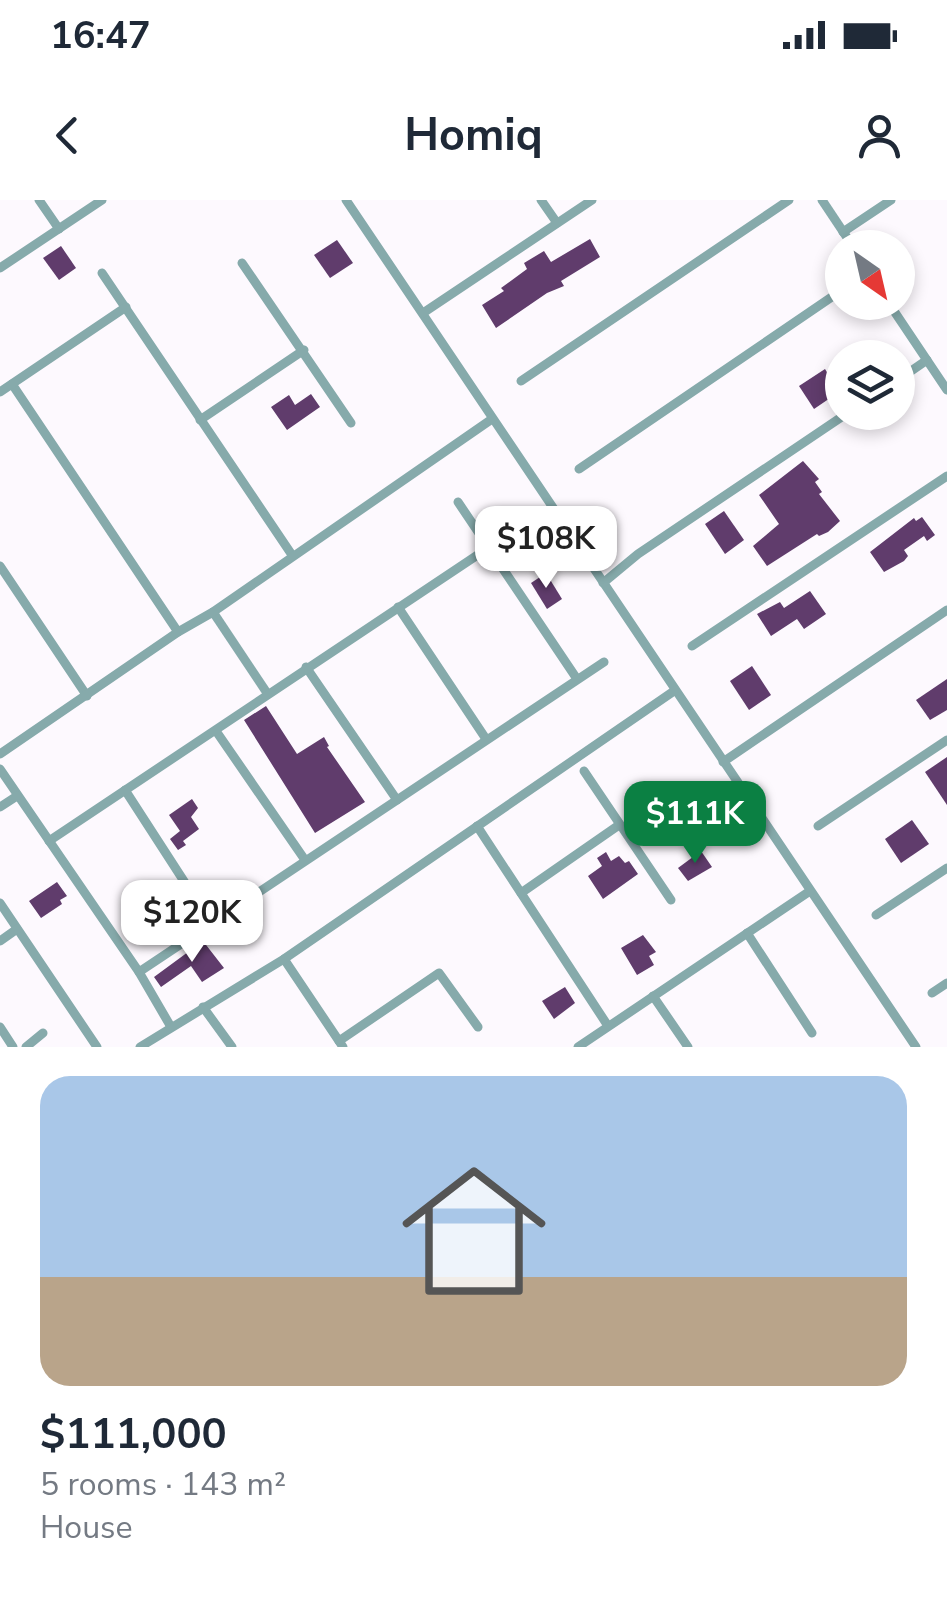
<!DOCTYPE html>
<meta charset="utf-8">
<style>
body{margin:0;font-family:"Nunito Sans",sans-serif;background:#f2f2f3;color:#1f2937;height:100vh;display:flex;flex-direction:column;font-size:38px;white-space:nowrap}
*{box-sizing:border-box;margin:0}
p{font-size:32px;color:#747a83}
.icon{flex:none;width:55px;height:55px;fill:none;stroke:currentColor;stroke-width:2;stroke-linecap:round;stroke-linejoin:round}
.map{position:relative;height:847px;overflow:hidden}
.panel{display:flex;flex-direction:column;background:#fff;flex:1}
.panel>*{flex:none}
.needle{width:65px;rotate:146deg}
.tools{position:absolute;left:825px;top:30px;display:grid;gap:20px}
.tools a{display:grid;place-items:center;width:90px;height:90px;border-radius:50%;background:#fff;box-shadow:0 5px 15px #0003;font-size:50px}
.price{position:absolute;translate:-50% -85px;padding:0 22px;border-radius:20px;background:#fff;color:#222;font-size:32px;line-height:65px;filter:drop-shadow(0 2px 5px #0008)}
.price::after{content:'';position:absolute;left:50%;top:60px;width:30px;height:22px;margin-left:-15px;background:inherit;clip-path:polygon(0 0,100% 0,50% 100%)}
.price.selected{background:#0b8043;color:#fff}
ul{padding:0;list-style:none}
li{display:grid;align-content:center;gap:20px;height:530px;padding:0 40px}
li span{display:grid;place-items:center;height:310px;border-radius:30px;color:#555}
li>.icon{margin-inline-start:auto}
span .icon{width:180px;height:180px;fill:#fffc;stroke-width:1}
li b{font-size:42px}
.status{display:flex;justify-content:space-between;align-items:center;height:70px;padding:0 50px;background:#fff;direction:ltr}
.status svg{height:28px;fill:currentColor}
header{display:flex;justify-content:space-between;align-items:center;height:130px;padding:0 40px;background:#fff;font-size:45px;font-weight:700}
.map>svg:first-child{display:block}
.building{fill:#603c6c}
.lines{fill:none;stroke-linecap:round;stroke-linejoin:round}
.minor{stroke:#86aaab;stroke-width:9}
</style>
<div class="status"><b>16:47</b><svg viewBox="0 0 49 12"><path d="M0 12V9h3v3zM5 12V6h3v6zM10 12V3h3v9zM15 12V0h3v12zM26 1h20v11H26zM47 4h2v5h-2z"/></svg></div>
<header><svg class="icon" aria-label="back" viewBox="0 0 24 24"><path d="M15 5l-7 7 7 7"/></svg>Homiq<svg class="icon" aria-label="person" viewBox="0 0 24 24"><circle cx="12" cy="8" r="4"/><path d="M4 21q1-7 8-7t8 7"/></svg></header>
<div class="map">
<svg width="947" height="847" viewBox="0 0 947 847">
<rect width="100%" height="100%" fill="#fdf9fe"/>
<!-- building -->
<g class="building">
<path d="M590 39 600 57 561 81 564 86 547 93 496 128 482 105 504 91 501 88 527 69 524 63 544 51 551 62Z"/>
<path d="M337 40 353 63 330 78 314 55Z"/>
<path d="M61 46 76 68 59 80 43 58Z"/>
<path d="M825 169 839 192 814 209 799 186Z"/>
<path d="M311 194 320 207 287 230 271 207 289 195 295 205Z"/>
<path d="M803 261 819 279 815 282 822 292 819 294 840 321 828 332 819 336 817 334 767 366 753 346 779 324 759 295Z"/>
<path d="M724 311 744 340 725 354 705 324Z"/>
<path d="M922 317 935 335 927 341 924 336 904 350 908 356 904 361 884 372 870 352 914 318 916 321Z"/>
<path d="M546 373 562 399 547 409 531 383Z"/>
<path d="M810 391 826 414 804 429 797 419 771 436 757 414 780 402 784 408Z"/>
<path d="M752 466 771 495 749 510 730 481Z"/>
<path d="M947 479V510L930 520 916 500Z"/>
<path d="M266 506 297 554 324 537 329 546 327 547 365 602 315 633 244 520Z"/>
<path d="M947 557V605L925 572Z"/>
<path d="M192 599 198 608 191 617 199 629 183 641 186 645 178 650 170 639 180 631 169 615Z"/>
<path d="M912 620 929 644 901 663 885 639Z"/>
<path d="M701 651 712 667 688 681 678 668Z"/>
<path d="M606 652 611 661 619 656 625 663 629 661 638 674 603 699 588 676 602 666 597 658Z"/>
<path d="M57 682 67 696 60 700 62 704 41 718 29 701Z"/>
<path d="M643 735 656 752 649 756 654 765 637 775 621 748Z"/>
<path d="M203 741 224 768 202 782 191 766 161 787 154 777Z"/>
<path d="M565 787 575 803 554 819 542 801Z"/>
</g>
<g class="lines">
<!-- minor -->
<g class="minor">
<path d="M39 0 59 29"/>
<path d="M346 0 916 847"/>
<path d="M541 0 557 23"/>
<path d="M822 0 854 48"/>
<path d="M843 32 891 0"/>
<path d="M242 63 351 223"/>
<path d="M0 68 102 0"/>
<path d="M102 73 292 355"/>
<path d="M888 102 947 190"/>
<path d="M423 113 592 0"/>
<path d="M898 180 927 160"/>
<path d="M521 181 789 0"/>
<path d="M12 184 178 432"/>
<path d="M0 192 126 107"/>
<path d="M200 220 304 150"/>
<path d="M579 269 842 90"/>
<path d="M458 302 577 479"/>
<path d="M0 366 87 496"/>
<path d="M603 383 638 354 849 212"/>
<path d="M398 407 486 539"/>
<path d="M213 412 267 493"/>
<path d="M692 446 947 276"/>
<path d="M306 467 397 600"/>
<path d="M216 531 305 660"/>
<path d="M0 554 178 432 213 412 492 219"/>
<path d="M723 562 947 410"/>
<path d="M0 569 139 772 171 827"/>
<path d="M584 571 671 700"/>
<path d="M125 590 211 723"/>
<path d="M0 607 17 596"/>
<path d="M477 626 608 826"/>
<path d="M818 626 947 540"/>
<path d="M49 641 488 348"/>
<path d="M521 693 619 625"/>
<path d="M0 703 97 847"/>
<path d="M876 715 947 668"/>
<path d="M747 733 812 833"/>
<path d="M0 741 17 729"/>
<path d="M284 759 343 847"/>
<path d="M139 772 604 462"/>
<path d="M932 793 947 783"/>
<path d="M653 796 688 847"/>
<path d="M203 807 232 847"/>
<path d="M0 827 13 847"/>
<path d="M339 841 439 773 478 827"/>
<path d="M26 847 43 833"/>
<path d="M140 847 284 759 674 491"/>
<path d="M578 847 810 691"/>
</g>
</g>
</svg>
<div class="tools">
<a><svg class="needle" viewBox="-14 -14 28 28"><path d="M0-13l5 13h-10z" fill="#e53935"/><path d="M0 13l5-13h-10z" fill="#747a83"/></svg></a>
<a><svg class="icon" aria-label="layers" viewBox="0 0 24 24"><path d="M12 4l9 5-9 5-9-5zM3 14l9 5 9-5"/></svg></a>
</div>
<b class="price" style="left:546px;top:391px">$108K</b>
<b class="price selected" style="left:695px;top:666px">$111K</b>
<b class="price" style="left:192px;top:765px">$120K</b>
</div>
<section class="panel">
<ul>
<li><span style="background:linear-gradient(#a9c7e8 65%,#b9a48a 0)"><svg class="icon" aria-label="home" viewBox="0 0 24 24"><path d="M3 11l9-7 9 7M6 9v11h12V9"/></svg></span><div><b>$111,000</b><p>5 rooms · 143 m²</p><p>House</p></div></li>
</ul>
</section>
